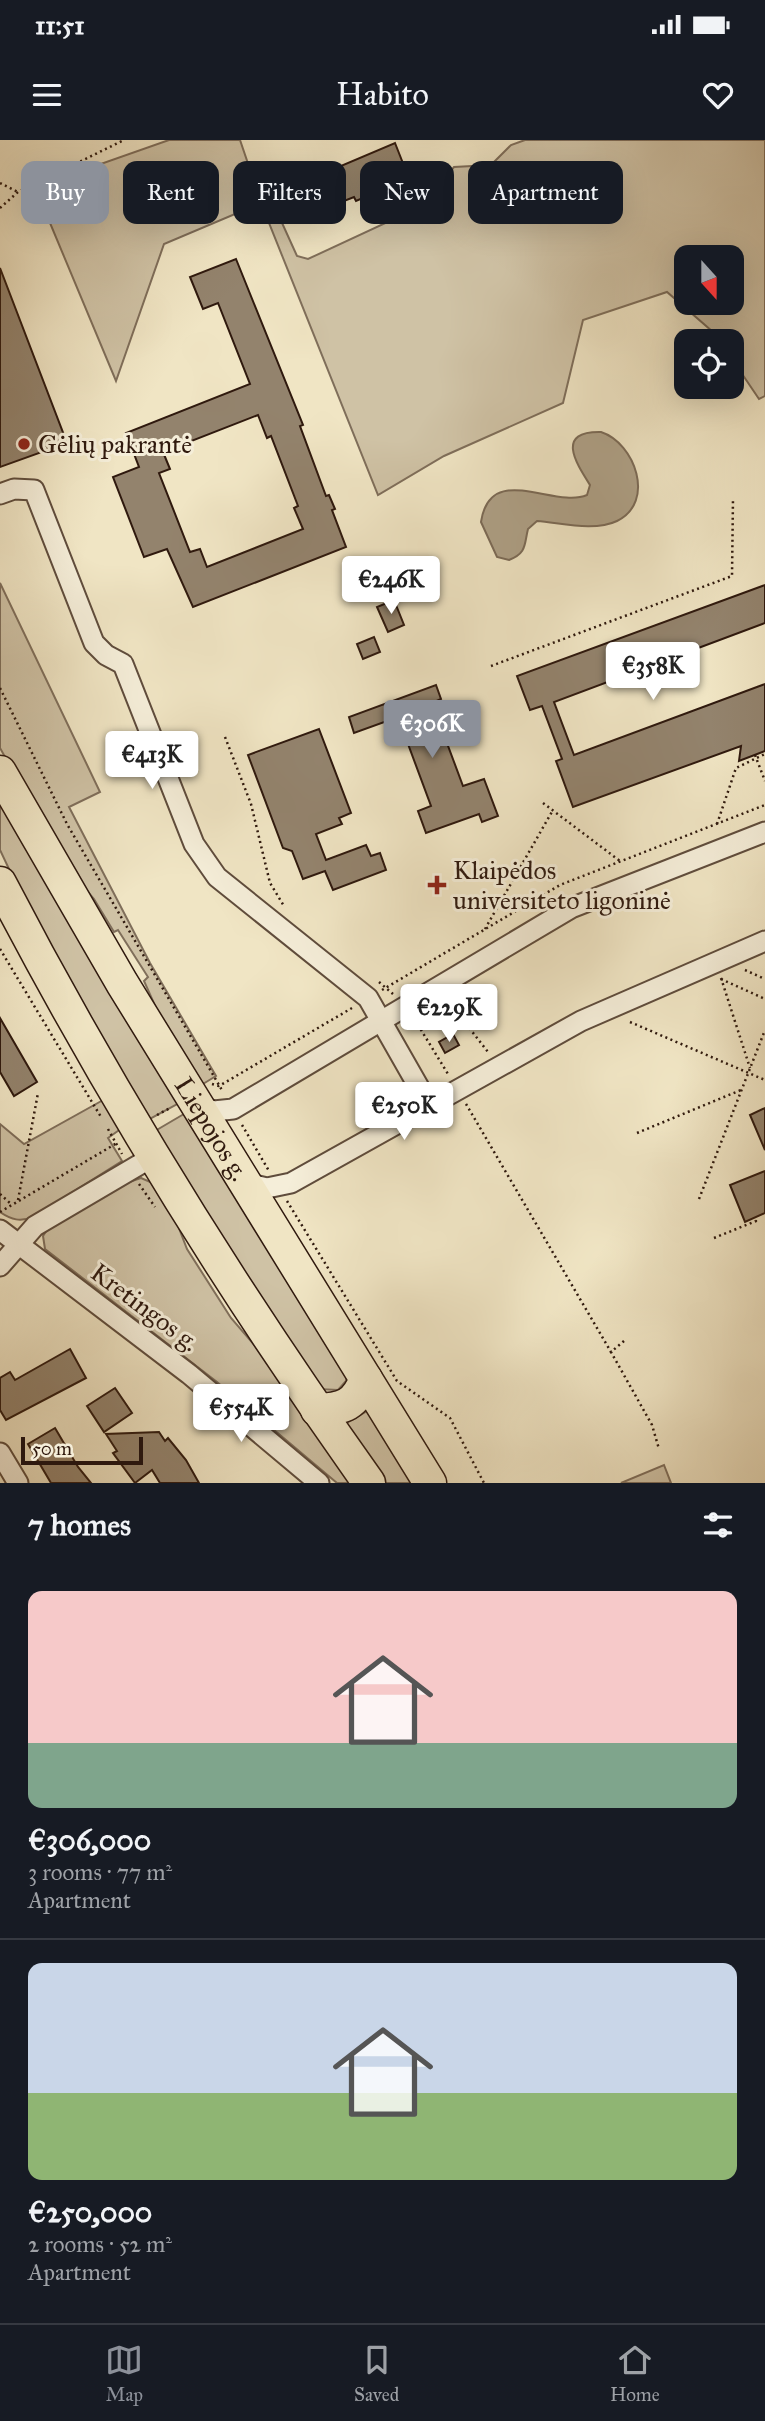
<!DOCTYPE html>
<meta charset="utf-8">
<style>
body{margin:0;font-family:"IM FELL Great Primer",serif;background:#20242c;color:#f1f3f6;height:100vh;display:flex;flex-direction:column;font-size:26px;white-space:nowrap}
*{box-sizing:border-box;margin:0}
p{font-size:23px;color:#9ea1a6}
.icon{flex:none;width:38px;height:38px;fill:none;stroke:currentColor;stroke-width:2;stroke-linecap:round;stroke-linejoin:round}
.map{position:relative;height:1343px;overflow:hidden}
.sheet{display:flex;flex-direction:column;background:#171b24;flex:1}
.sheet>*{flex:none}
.guide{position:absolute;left:21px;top:21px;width:724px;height:63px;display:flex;gap:14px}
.needle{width:46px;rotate:159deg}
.buttons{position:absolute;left:674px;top:105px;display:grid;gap:14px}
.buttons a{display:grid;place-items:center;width:70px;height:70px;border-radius:14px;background:#171b24;box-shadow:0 7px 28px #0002;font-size:35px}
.scale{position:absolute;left:21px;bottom:18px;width:122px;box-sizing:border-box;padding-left:7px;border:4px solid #2f190e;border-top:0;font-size:19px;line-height:24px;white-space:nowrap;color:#2f190e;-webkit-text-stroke:5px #f5eed9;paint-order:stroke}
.price{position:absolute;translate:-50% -60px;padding:0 16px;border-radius:7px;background:#fff;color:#222;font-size:23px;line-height:46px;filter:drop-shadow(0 2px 4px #0008)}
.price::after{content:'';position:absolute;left:50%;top:42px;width:21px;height:16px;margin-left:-10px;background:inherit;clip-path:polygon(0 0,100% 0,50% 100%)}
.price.current{background:#8c9099;color:#fff}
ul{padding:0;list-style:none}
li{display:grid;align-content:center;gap:14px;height:371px;padding:0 28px}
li+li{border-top:2px solid #363941}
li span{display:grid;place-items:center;height:217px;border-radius:14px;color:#555}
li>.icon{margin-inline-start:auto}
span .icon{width:126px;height:126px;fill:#fffc;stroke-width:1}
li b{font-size:30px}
h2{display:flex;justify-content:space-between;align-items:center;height:84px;padding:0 28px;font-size:30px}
.chip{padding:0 24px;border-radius:14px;background:#171b24;box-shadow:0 7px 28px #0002;font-size:24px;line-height:63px}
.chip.current{background:#8c9099;color:#fff}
.status{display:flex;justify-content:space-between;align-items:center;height:49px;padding:0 35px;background:#171b24;direction:ltr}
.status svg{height:19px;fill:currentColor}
header{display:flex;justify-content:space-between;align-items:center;height:91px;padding:0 28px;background:#171b24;font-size:32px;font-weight:600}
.dock{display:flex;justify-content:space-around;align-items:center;height:98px;border-top:2px solid #363941;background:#171b24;font-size:19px;color:#9ea1a6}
.dock a{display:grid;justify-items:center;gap:4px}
.dock .current{color:#8c9099}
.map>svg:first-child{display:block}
.green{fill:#cfc2a5;stroke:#7f6e5a;stroke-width:2;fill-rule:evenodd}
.water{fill:#aea086;stroke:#7b6a56;stroke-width:2}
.building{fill:#93836d;stroke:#2f190e;stroke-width:2;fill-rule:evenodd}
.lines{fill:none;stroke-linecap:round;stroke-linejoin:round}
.minor-casing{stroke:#5f4c3c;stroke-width:23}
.primary-casing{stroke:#2f190e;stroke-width:35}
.path{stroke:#2f190e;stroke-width:2.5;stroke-dasharray:2 3.5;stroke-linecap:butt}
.minor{stroke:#f5eed9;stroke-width:19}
.primary{stroke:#f0e5c4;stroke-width:32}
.poi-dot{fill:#8f2418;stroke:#f5eed9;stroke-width:2.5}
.labels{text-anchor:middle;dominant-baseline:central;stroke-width:6;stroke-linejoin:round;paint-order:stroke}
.poi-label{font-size:26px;fill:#2f190e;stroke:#f5eed9;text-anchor:start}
.street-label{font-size:26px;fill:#2f190e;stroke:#f5eed9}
</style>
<div class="status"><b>11:51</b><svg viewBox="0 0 49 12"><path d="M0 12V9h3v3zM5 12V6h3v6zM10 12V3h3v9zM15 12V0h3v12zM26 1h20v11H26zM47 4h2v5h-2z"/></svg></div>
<header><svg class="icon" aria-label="menu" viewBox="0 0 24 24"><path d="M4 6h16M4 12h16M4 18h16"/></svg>Habito<svg class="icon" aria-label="heart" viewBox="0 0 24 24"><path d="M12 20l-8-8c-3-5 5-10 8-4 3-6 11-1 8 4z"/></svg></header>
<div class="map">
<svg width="765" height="1343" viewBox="0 0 765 1343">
<rect width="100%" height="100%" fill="#f0e5c4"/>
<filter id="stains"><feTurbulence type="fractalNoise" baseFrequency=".00286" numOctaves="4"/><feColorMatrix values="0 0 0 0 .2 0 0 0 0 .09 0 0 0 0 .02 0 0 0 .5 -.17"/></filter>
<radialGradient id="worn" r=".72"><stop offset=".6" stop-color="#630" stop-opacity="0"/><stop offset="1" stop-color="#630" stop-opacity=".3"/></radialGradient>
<!-- green -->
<g class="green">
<path d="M169 0H240L261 62 273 63 297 116 308 119 420 67 454 27 491 25 511 5 525 0H765V256L759 259 732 219V201H720L713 192 667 152 583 180 563 263 444 316 378 355 261 63 164 104 116 241 35 47ZM686 117H732V163H686Z"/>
<path d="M0 443 100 652 69 667 150 823 216 936 198 947 174 908 144 841 148 837 118 790 114 792 94 759 66 726 0 608Z"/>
<path d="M0 664 185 960 148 980 17 746 0 710Z"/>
<path d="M105 959 122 988 108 998 122 1021 33 1077C20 1082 12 1080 0 1072V984L24 1004Z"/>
<path d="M189 971 347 1233 346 1241 338 1250 317 1249 155 991Z"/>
<path d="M141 1038 155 1044 165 1052 187 1109 231 1178 269 1222 355 1343H337L217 1242 45 1109 43 1096 47 1090 126 1043Z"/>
<path d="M369 1270 418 1343H380L345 1284Z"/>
<path d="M664 1325 671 1343H621Z"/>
</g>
<!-- water -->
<path class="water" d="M601 292C635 303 656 362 617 381 594 392 562 383 537 381L528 389C524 405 527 413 509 420L497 417 481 382C490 321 554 369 587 355L590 345C576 323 555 291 601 292Z"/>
<!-- building -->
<g class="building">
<path d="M395 3 406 31 368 48 370 55 356 61 354 57 339 63 338 60 317 68 312 56 309 58 303 42Z"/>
<path d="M236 119 303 285 300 286 326 356 329 355 335 369 332 370 346 407 193 467 167 409 144 417 113 337 139 327 126 293 250 244 218 163 203 169 190 137ZM258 275 267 298 271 296 298 366 294 368 303 389 207 427 200 409 190 412 159 333 170 329 163 312Z"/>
<path d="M0 128 67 303 0 327Z"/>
<path d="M765 445V483L554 562 574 615 765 544V611L739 621 741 606 573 667 556 621 562 619 542 566 530 570 517 536Z"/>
<path d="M394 460 404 485 388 492 377 467Z"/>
<path d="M374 497 380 512 363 519 357 504Z"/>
<path d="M436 545 441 559 432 563 463 646 484 639 498 676 482 682 479 674 426 693 418 671 431 666 398 577 354 593 349 577Z"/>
<path d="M319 589 351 673 339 678 342 684 316 694 326 720 366 705 371 716 380 713 386 730 333 750 325 731 303 739 292 711 283 708 248 615Z"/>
<path d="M0 878 37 942 14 956 0 932Z"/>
<path d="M453 894 459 905 445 913 439 902Z"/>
<path d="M765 968V1010L750 975Z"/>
<path d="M765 1031V1073L745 1082 730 1045Z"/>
<path d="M70 1209 86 1238 6 1280 0 1270V1238L10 1232 15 1240Z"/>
<path d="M115 1248 132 1273 104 1292 87 1266Z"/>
<path d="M55 1288 78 1327 91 1343H51L28 1304Z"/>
<path d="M159 1292 165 1301 168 1298 186 1320 199 1343H160L152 1330 135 1343 113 1313 117 1311 106 1294Z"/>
</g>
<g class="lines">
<defs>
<g id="minor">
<path d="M0 354 14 349 34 350 94 503 106 515 123 524 194 704 217 737 368 858 429 965"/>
<path d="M198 966 214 971 233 969 571 768 765 692"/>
<path d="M245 1043 267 1048 291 1043 581 881 765 801"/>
<path d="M0 1090 189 1234 319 1343"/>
<path d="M0 1126 35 1086 154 1016"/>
<path d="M0 1313 18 1343"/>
</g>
<g id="primary">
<path id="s1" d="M0 632 122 843 430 1343"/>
<path d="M0 743C108 951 233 1152 369 1343"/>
<path d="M317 1270C344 1269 355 1265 366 1239"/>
</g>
</defs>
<!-- minor casing -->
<use href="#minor" class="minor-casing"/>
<!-- primary casing -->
<use href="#primary" class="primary-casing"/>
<!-- path -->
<g class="path">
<path d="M0 43 18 52"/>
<path d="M0 68 18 52 124 0"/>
<path d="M491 526 732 436 733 358"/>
<path d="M0 548 67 684 223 952"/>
<path d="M225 597 251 664 270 743 284 766"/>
<path d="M755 615 765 641"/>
<path d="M543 663 620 721"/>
<path d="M717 684 736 628 765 614"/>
<path d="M485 789 553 670"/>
<path d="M0 809 101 977"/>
<path d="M745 830 765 839"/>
<path d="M721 838 750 928"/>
<path d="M721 839 765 859"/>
<path d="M379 842 393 854"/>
<path d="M382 850 560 745 765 665"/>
<path d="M449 862 488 912"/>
<path d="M415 880 448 934"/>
<path d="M630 882 765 940"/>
<path d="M212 944 219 946 352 868"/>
<path d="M466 964 611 1212"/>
<path d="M157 975 170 968"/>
<path d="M242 985 269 1031"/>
<path d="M108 989 122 1014"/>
<path d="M637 993 741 950"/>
<path d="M139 1044 155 1067"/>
<path d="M0 1054 11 1064"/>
<path d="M699 1059 765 890"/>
<path d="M18 1060 38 953"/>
<path d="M287 1061 397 1241 450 1278 484 1343"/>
<path d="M0 1072 117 1003"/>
<path d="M714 1098 756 1081 754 1078"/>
<path d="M624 1201 611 1212 652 1285 659 1309"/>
</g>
<!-- minor -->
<use href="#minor" class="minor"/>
<!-- primary -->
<use href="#primary" class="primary"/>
</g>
<!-- markers -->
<g class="poi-dot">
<circle cx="24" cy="304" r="7"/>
<path d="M433.5 734.5h7v7h7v7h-7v7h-7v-7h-7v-7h7z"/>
</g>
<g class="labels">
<!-- poi labels -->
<g class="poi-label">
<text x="38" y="304">Gėlių pakrantė</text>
<text x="453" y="730">Klaipėdos<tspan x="453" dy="30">universiteto ligoninė</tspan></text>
</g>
<!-- street labels -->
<g class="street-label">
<text stroke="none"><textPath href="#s1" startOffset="415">Liepojos g.</textPath></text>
<text transform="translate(145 1167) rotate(37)">Kretingos g.</text>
</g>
</g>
<rect width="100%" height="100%" filter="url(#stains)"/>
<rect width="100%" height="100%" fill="url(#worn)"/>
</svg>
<div class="buttons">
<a><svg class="needle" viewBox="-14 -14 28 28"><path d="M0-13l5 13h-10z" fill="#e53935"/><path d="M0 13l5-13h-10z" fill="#9ea1a6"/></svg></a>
<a><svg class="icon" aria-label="locate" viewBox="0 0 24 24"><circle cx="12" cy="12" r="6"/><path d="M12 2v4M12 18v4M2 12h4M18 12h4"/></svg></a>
</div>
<div class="scale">50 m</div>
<b class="price" style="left:391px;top:476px">€246K</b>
<b class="price" style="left:653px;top:562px">€358K</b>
<b class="price current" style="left:432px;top:620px">€306K</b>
<b class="price" style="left:152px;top:651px">€413K</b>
<b class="price" style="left:449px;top:904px">€229K</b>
<b class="price" style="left:404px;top:1002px">€250K</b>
<b class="price" style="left:241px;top:1304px">€554K</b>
<div class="guide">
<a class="chip current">Buy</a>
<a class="chip">Rent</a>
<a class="chip">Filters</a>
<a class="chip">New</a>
<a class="chip">Apartment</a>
</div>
</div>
<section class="sheet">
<h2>7 homes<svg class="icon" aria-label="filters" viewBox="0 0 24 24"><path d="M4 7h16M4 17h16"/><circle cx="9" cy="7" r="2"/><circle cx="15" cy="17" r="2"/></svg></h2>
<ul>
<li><span style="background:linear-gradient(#f6c9c9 70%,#7fa58c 0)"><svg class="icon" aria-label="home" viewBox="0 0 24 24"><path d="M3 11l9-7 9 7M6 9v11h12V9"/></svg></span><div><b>€306,000</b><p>3 rooms · 77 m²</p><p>Apartment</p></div></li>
<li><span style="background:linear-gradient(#c9d6e8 60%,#8fb573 0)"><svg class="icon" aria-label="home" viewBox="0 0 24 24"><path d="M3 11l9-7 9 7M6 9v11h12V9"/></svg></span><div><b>€250,000</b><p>2 rooms · 52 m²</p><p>Apartment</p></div></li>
</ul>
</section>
<nav class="dock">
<a class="current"><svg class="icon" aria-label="map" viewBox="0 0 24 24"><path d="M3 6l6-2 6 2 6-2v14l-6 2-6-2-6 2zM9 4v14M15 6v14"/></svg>Map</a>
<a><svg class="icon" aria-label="saved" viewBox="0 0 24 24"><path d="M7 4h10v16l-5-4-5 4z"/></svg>Saved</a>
<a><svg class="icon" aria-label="home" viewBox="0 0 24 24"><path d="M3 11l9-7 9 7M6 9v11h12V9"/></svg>Home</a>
</nav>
